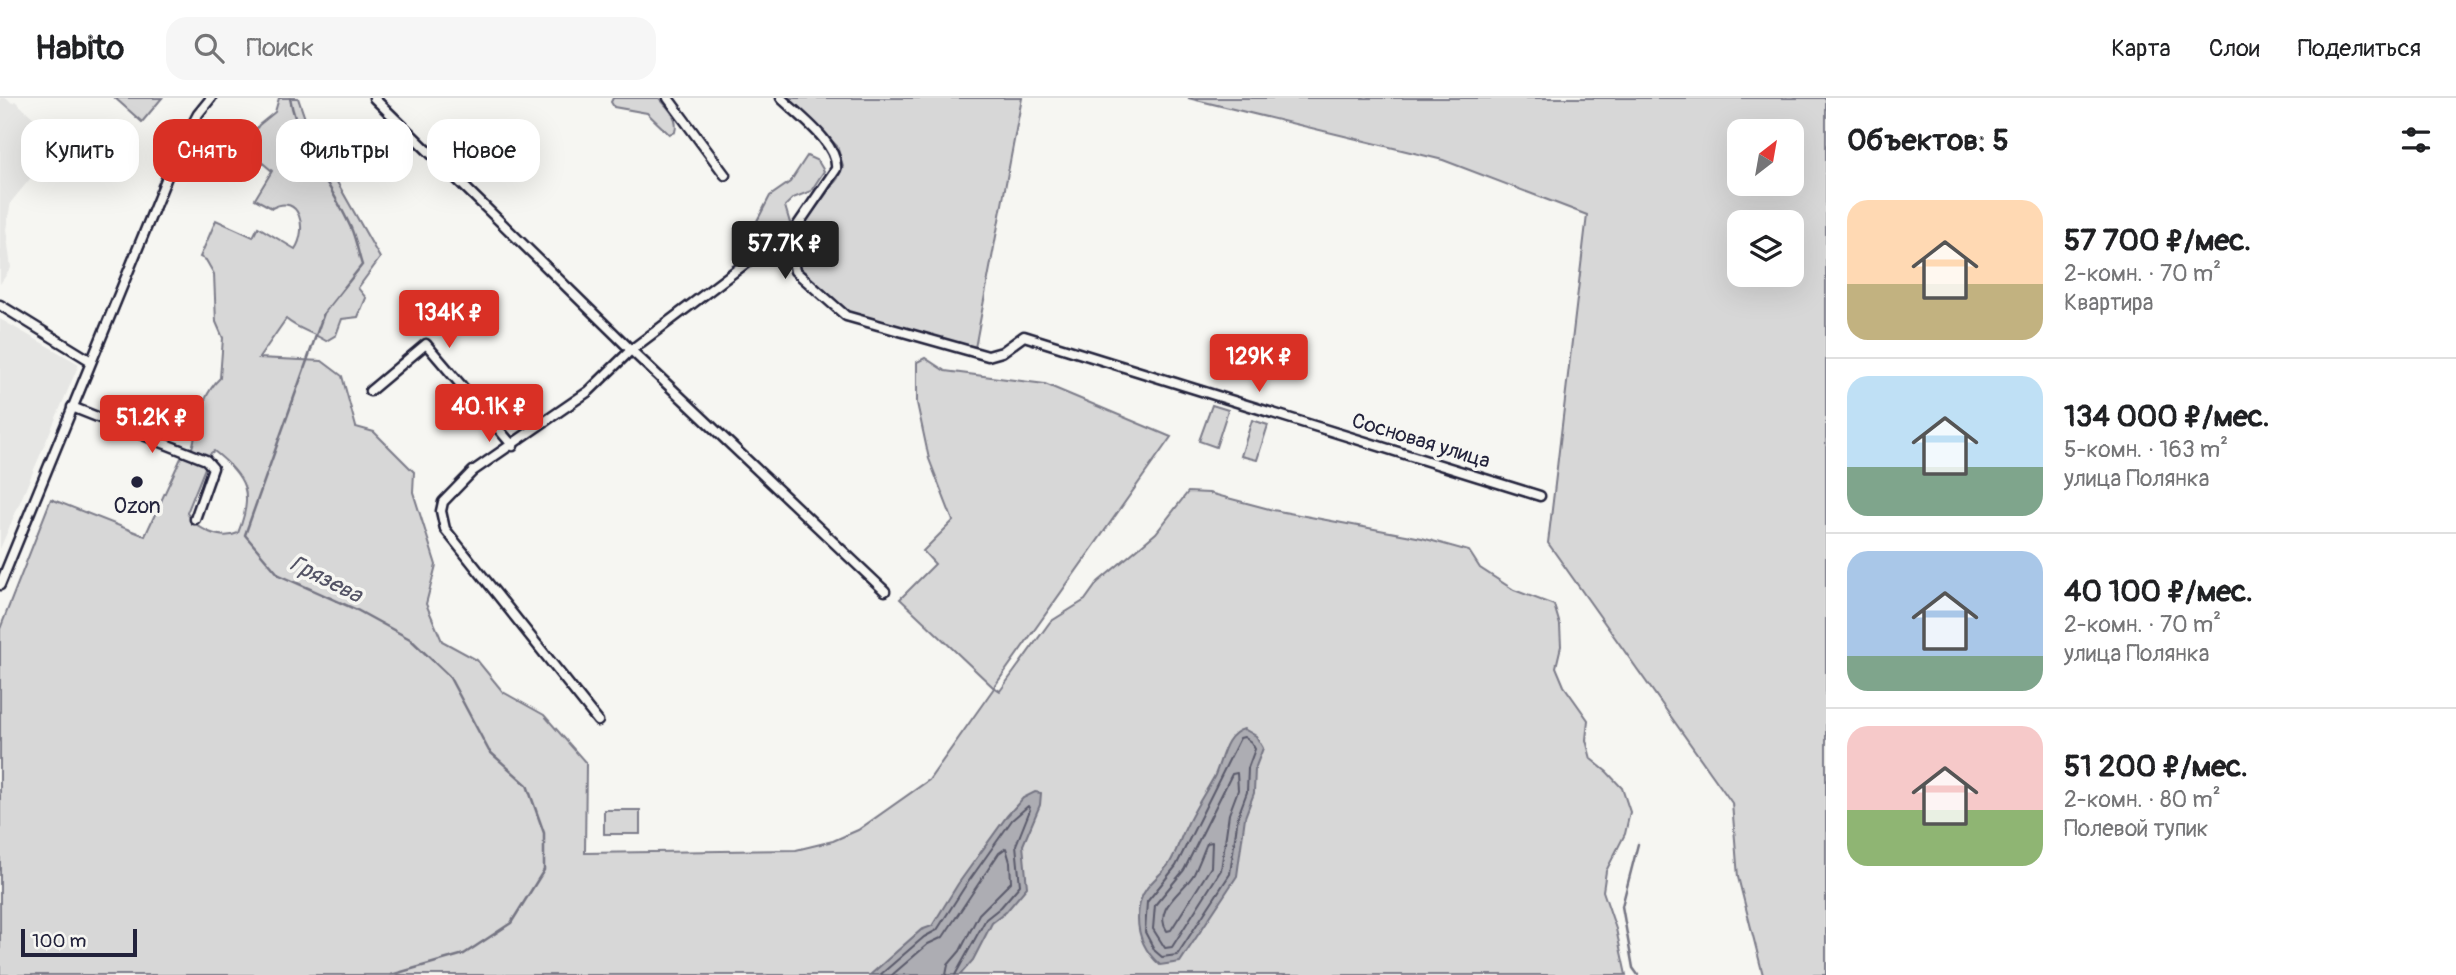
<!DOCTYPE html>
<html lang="ru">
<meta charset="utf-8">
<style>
body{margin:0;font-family:Pangolin,sans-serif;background:#f6f6f6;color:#202124;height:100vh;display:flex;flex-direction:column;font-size:26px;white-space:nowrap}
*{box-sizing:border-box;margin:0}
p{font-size:23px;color:#757577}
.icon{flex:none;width:38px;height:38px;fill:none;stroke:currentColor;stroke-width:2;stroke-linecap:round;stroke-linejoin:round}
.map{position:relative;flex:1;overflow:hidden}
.sheet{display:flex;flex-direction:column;background:#fff;width:630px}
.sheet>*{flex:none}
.guide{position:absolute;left:21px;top:21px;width:665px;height:63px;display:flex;gap:14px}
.needle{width:46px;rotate:31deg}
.tools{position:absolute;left:1727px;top:21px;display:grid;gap:14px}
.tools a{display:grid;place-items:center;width:77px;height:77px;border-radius:14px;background:#fff;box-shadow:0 7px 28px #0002;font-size:35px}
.scale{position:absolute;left:21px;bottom:18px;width:116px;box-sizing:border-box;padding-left:7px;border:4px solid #22223b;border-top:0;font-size:19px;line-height:24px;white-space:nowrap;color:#22223b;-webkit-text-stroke:5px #f6f6f2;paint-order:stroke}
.price{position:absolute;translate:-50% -60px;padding:0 16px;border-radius:7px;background:#d93025;color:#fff;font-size:23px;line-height:46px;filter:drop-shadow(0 2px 4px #0008)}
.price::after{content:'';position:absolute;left:50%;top:42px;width:21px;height:16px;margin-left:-10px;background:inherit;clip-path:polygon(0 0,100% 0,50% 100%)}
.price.current{background:#222;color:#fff}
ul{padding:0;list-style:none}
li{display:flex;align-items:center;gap:21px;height:175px;padding:0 21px}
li+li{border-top:2px solid #e0e0e0}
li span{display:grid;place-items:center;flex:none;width:196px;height:140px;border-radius:21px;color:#555}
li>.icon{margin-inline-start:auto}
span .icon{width:84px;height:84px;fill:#fffc;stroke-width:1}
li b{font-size:30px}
h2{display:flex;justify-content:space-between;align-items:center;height:84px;padding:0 21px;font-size:30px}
.chip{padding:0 24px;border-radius:21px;background:#fff;box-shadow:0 7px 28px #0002;font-size:24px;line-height:63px}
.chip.current{background:#d93025;color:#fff}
header{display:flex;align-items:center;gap:42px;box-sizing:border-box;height:98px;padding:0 35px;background:#fff;border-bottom:2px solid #e0e0e0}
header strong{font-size:33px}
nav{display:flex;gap:38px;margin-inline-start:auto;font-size:24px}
.search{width:490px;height:63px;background:#f6f6f6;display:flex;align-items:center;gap:18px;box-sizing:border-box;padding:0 24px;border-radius:21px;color:#757577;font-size:26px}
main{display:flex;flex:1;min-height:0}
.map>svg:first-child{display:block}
.built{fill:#e6e6e4}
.green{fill:#d7d7d7;stroke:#7c7c89;stroke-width:2;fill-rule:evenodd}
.water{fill:#adadb3;stroke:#757583;stroke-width:2}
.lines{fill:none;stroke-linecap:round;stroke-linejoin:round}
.shore{stroke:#5a5a6b;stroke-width:2}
.stream{stroke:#757583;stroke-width:2.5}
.minor-casing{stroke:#22223b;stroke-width:13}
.minor{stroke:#f6f6f2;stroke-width:8}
.poi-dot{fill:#22223b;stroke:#f6f6f2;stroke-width:2.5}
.labels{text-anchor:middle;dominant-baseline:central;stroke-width:7;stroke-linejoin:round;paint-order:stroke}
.street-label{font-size:21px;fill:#22223b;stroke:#f6f6f2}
.poi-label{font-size:21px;fill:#22223b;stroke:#f6f6f2}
.water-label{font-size:23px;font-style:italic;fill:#535365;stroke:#f6f6f2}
</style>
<header>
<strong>Habito</strong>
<div class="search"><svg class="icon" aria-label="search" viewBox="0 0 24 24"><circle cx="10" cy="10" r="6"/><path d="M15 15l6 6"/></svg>Поиск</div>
<nav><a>Карта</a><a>Слои</a><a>Поделиться</a></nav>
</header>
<main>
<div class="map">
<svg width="1826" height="877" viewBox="0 0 1826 877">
<rect width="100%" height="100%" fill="#f6f6f2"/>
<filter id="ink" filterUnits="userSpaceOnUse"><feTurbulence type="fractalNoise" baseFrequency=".0143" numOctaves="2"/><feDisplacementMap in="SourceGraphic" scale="14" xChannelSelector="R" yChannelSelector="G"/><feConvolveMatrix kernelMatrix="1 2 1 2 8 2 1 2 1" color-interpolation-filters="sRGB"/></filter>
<g filter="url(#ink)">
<!-- built -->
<g class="built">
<path d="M0 0H7L12 5 15 3 57 41 43 65 11 104 6 131 11 170 0 186Z"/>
<path d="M0 221 79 266 0 451Z"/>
</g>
<!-- green -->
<g class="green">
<path d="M115 0H162L142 24Z"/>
<path d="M279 0H298L311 38 380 160 358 190 366 200 358 219 342 221 336 237 326 243C312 234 297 231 286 221L259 260 322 263 342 278 356 329 374 334 414 374 413 394 436 467 426 506 442 543 477 562 503 594 544 617 586 665 585 755 796 752 833 743 858 732 929 682 994 590 900 501 935 466 923 453 953 423 929 361 917 305V264L925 260 945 273 1045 286 1171 339 994 589 1000 593 1050 524 1085 502 1098 484 1156 435 1188 394 1209 395 1273 412 1422 440 1469 453 1480 470 1514 492 1554 507 1560 527 1561 548 1556 569 1564 588 1588 622 1586 642 1591 661 1607 674 1622 690 1630 714 1625 736 1606 773 1603 793 1616 831 1626 877H0V531L51 401 145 438 186 349 192 350C200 324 199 300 220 280L223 240 216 224 214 176 206 162 200 159 216 122 253 139 258 129 295 151C308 131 300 95 272 110L255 101 272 73 244 49 259 27 275 14ZM214 353C247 379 254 396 238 435 220 443 196 431 187 415L211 355Z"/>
<path d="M613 0H659C668 10 679 19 675 34L669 36 647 15 614 9 611 4Z"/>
<path d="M789 0H1022L975 250 849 214 798 168 793 149 798 134 838 80 843 68 837 48Z"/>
<path d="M1188 0H1826V877H1763L1738 779 1732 705 1548 445 1587 117 1443 62ZM1740 33H1792V86H1740ZM1740 124H1792V177H1740Z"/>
<path d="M807 58 818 63 824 73 811 93 793 100 785 108 790 125 787 131 771 136 767 148H761L752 155 746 152 745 146 770 98 790 84Z"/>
<path d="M1212 307 1228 312 1216 349 1199 343Z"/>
<path d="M1252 322 1268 327 1257 362 1241 358Z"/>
<rect x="604" y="712" width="36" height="24"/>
</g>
<!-- water -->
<g class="water">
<path d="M1244 631 1256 638 1263 650 1255 671 1254 695 1245 719 1237 778 1180 864 1160 867C1141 850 1134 830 1140 804 1144 788 1159 779 1169 766 1176 756 1179 743 1185 731 1193 713 1204 697 1214 679 1222 663 1224 636 1244 631Z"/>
<path d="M1035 694 1041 695 1040 707 1023 747 1027 789 1006 814 992 825 973 862 960 877H870L921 832 932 828 958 786 1007 718 1023 700Z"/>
</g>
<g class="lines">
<!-- shore -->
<g class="shore">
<path d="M1244 639 1251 644 1255 651 1248 670 1247 694 1238 718 1230 776 1177 857 1162 859 1155 853 1145 834 1147 804 1176 768 1240 640Z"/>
<path d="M1237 675 1238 692 1229 716 1221 772 1172 849 1165 850 1153 831 1155 807 1184 772 1232 676Z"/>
<path d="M1212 744 1211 769 1171 832 1167 833C1152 811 1184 793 1194 776 1199 766 1203 755 1207 745Z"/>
<path d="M880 877 924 839 937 832 964 790 1012 722 1028 708 1030 712 1016 747 1020 787 1001 809 986 821 955 877"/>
<path d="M892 877 928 846 943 839 999 755 1006 750 1010 764 1011 784 979 816 960 853 948 867 946 877"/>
</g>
<!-- stream -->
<g class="stream">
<path d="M290 0C299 49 331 85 351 130 356 141 358 155 362 167L324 215 245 437 279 477 357 512 410 541 449 578 489 653 527 687 544 735V772L511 825 464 856 391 877"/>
<path d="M1638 877 1633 870 1622 808 1638 746"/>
</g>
<defs>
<g id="minor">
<path d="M374 0 631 252 885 493"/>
<path d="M668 0 725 77"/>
<path d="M781 0C798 17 839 46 836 71L793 134 790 148 795 173 846 218 988 258 1002 254 1024 238 1540 398"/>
<path d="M0 207 91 263"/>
<path d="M370 293 426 246 513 348"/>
<path d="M72 309 206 362 213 370 195 421"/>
<path d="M0 487 176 57 198 16 211 0"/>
<path d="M598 623 445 431 441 413 443 404 473 373 589 293 631 252 750 162 790 148"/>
</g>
</defs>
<!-- minor casing -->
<use href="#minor" class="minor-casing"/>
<!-- minor -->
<use href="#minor" class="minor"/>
</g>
</g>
<!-- markers -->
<circle class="poi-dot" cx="137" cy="384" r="7"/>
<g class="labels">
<!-- street labels -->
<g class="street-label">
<text transform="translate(1421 343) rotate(17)">Сосновая улица</text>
</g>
<!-- poi labels -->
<g class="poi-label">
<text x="137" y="408">Ozon</text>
</g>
<!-- water labels -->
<g class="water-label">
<text transform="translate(326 481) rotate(27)">Грязева</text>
</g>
</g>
</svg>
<div class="tools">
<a><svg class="needle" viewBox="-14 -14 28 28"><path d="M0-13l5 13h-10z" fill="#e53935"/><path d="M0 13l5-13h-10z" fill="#757577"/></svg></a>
<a><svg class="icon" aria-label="layers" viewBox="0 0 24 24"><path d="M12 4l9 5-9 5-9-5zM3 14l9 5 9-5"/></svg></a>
</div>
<div class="scale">100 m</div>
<b class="price current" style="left:785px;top:183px">57.7K ₽</b>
<b class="price" style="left:449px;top:252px">134K ₽</b>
<b class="price" style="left:1259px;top:296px">129K ₽</b>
<b class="price" style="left:489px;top:346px">40.1K ₽</b>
<b class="price" style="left:152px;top:357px">51.2K ₽</b>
<div class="guide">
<a class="chip">Купить</a>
<a class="chip current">Снять</a>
<a class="chip">Фильтры</a>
<a class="chip">Новое</a>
</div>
</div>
<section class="sheet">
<h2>Объектов: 5<svg class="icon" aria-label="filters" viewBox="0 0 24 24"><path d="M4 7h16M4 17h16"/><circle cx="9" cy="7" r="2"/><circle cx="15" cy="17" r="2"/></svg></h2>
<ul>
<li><span style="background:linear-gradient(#ffd9b3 60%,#c2b280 0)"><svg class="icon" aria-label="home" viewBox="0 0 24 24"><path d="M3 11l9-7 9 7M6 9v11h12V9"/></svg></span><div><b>57 700 ₽/мес.</b><p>2-комн. · 70 m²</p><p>Квартира</p></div></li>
<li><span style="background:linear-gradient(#bfe0f5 65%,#7fa58c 0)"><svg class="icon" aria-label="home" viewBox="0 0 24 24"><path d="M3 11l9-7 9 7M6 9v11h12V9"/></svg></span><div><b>134 000 ₽/мес.</b><p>5-комн. · 163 m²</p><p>улица Полянка</p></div></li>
<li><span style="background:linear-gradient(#a9c7e8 75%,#7fa58c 0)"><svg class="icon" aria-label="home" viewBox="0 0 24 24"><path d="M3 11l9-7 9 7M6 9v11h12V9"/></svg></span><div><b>40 100 ₽/мес.</b><p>2-комн. · 70 m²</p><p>улица Полянка</p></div></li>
<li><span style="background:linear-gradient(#f6c9c9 60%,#8fb573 0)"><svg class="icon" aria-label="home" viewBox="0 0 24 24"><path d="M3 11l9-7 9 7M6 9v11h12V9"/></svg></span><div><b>51 200 ₽/мес.</b><p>2-комн. · 80 m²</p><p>Полевой тупик</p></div></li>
</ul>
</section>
</main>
